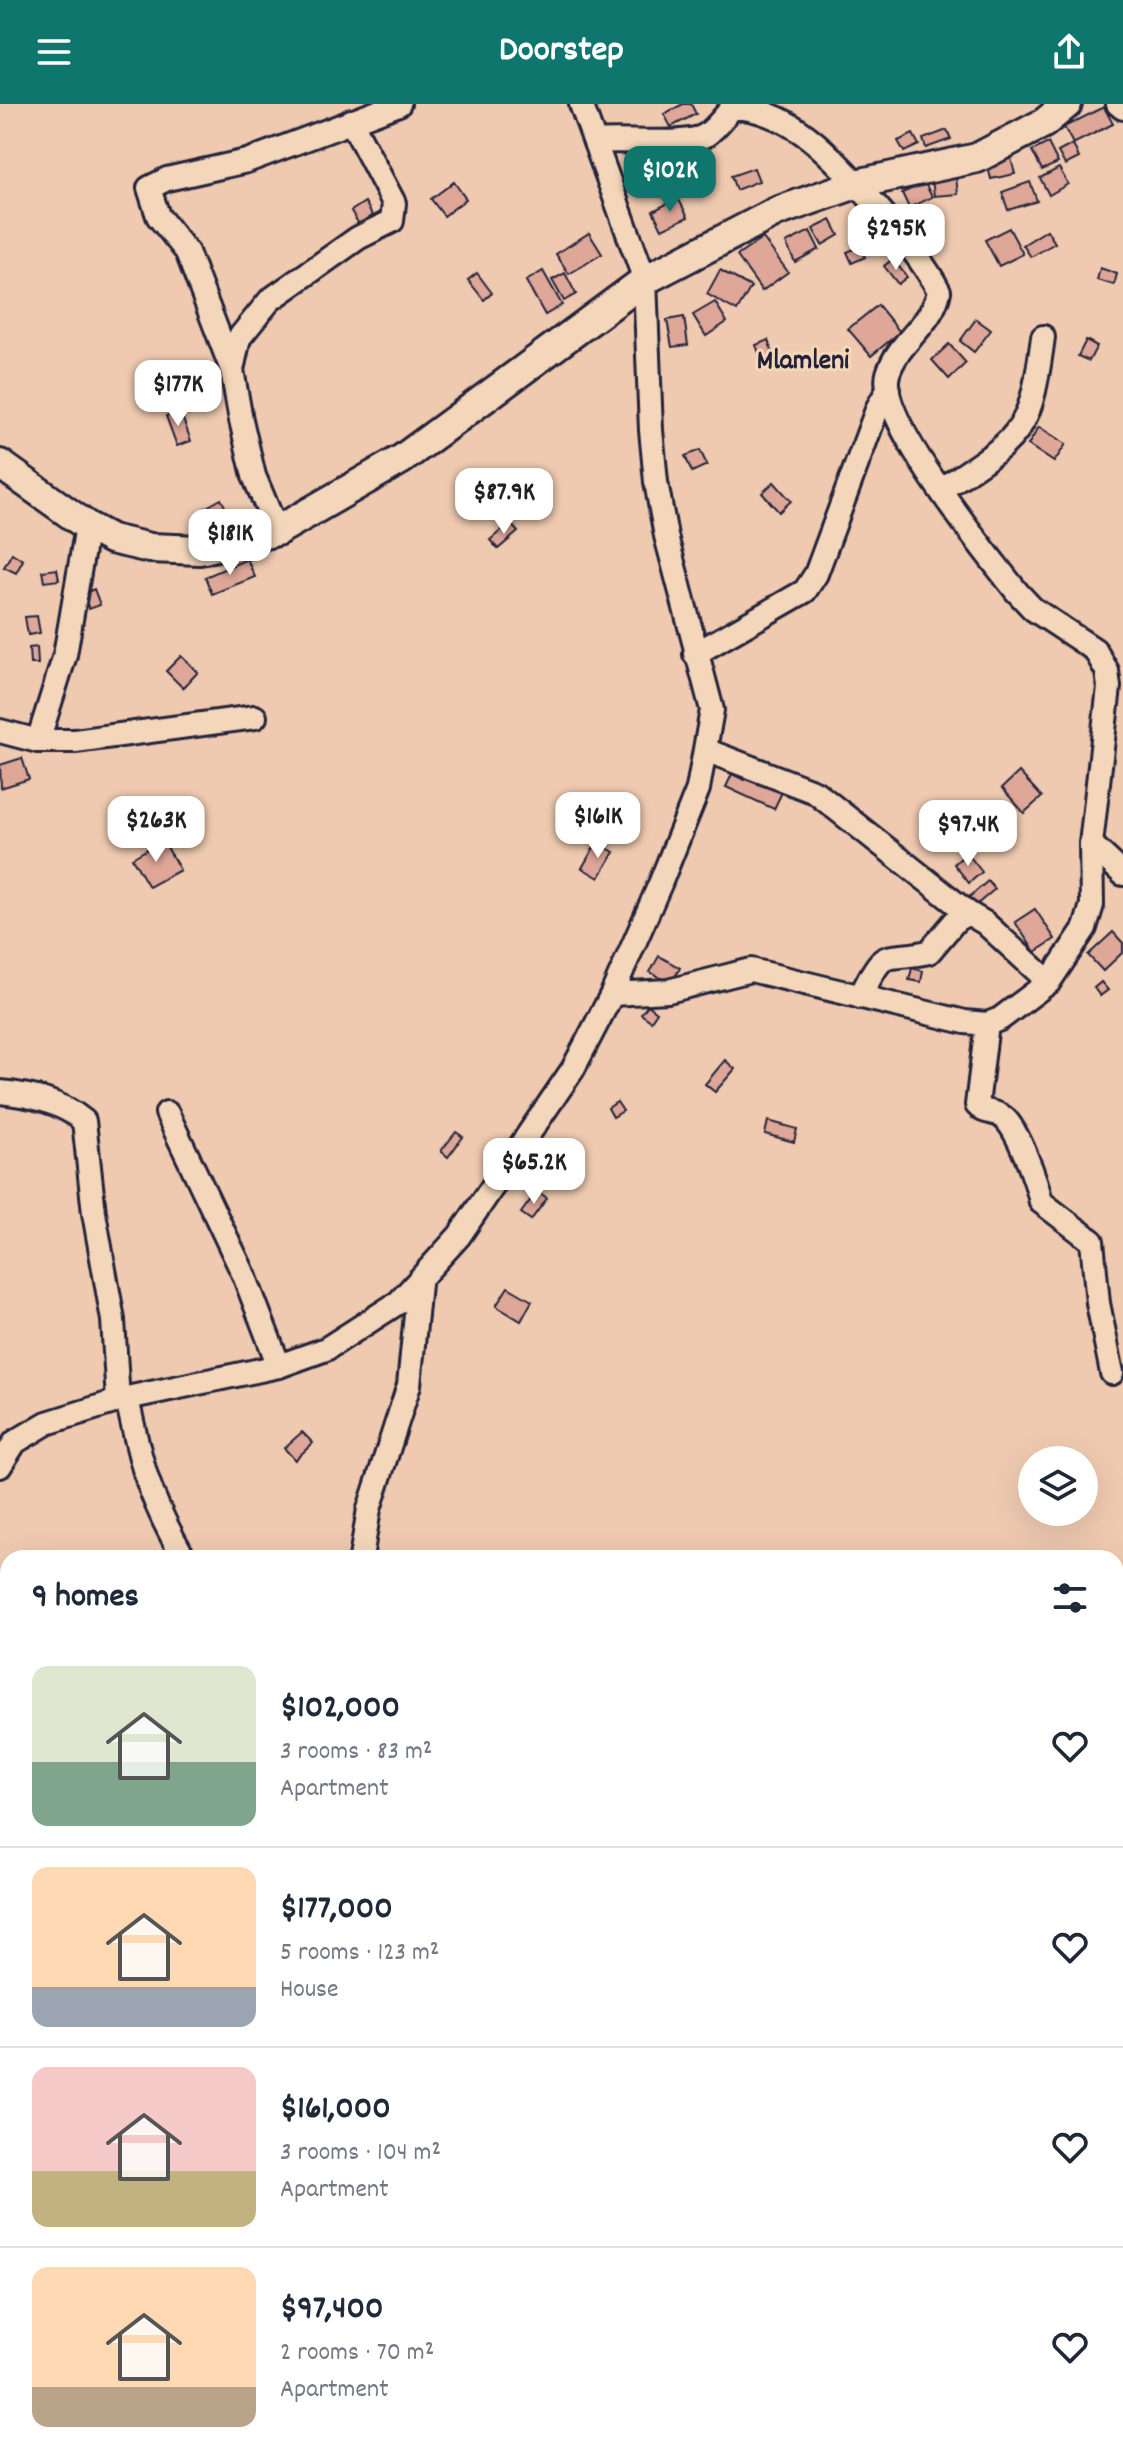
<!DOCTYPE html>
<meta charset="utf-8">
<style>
body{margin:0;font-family:Dekko,sans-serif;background:#f6f6f7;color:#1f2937;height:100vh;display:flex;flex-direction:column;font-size:30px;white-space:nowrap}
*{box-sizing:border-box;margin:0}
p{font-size:26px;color:#747a83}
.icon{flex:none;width:44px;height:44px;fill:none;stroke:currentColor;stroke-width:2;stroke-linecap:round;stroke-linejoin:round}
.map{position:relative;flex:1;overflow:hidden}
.drawer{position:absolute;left:0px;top:1446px;width:1124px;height:914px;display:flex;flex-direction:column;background:#fff;border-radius:24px 24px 0 0;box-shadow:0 8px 32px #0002}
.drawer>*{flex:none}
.buttons{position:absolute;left:1018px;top:1342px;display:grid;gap:16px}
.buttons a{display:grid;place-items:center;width:80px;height:80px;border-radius:50%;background:#fff;box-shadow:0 8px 32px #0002;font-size:40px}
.price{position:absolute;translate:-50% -68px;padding:0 18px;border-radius:16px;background:#fff;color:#222;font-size:26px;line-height:52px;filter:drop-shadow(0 2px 4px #0008)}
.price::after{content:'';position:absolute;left:50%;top:48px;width:24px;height:18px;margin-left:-12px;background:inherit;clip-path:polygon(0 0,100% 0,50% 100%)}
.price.on{background:#0f766e;color:#fff}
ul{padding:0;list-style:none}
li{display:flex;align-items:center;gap:24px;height:200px;padding:0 32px}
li+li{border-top:2px solid #e0e1e3}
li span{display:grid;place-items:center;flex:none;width:224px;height:160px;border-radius:16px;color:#555}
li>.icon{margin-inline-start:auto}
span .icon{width:96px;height:96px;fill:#fffc;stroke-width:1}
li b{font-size:34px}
h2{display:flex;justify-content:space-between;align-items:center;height:96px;padding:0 32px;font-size:34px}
header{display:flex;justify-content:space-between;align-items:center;height:104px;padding:0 32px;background:#0f766e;color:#fff;font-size:36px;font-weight:700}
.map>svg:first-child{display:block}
.building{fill:#dea798;stroke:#22223b;stroke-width:2}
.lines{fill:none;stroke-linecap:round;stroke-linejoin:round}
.minor-casing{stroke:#22223b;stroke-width:28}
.major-casing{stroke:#22223b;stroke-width:34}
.minor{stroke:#f4d7ba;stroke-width:22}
.major{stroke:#f4d7ba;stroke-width:28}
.labels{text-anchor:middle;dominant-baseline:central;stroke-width:6;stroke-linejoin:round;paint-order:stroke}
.quarter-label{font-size:28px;font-weight:bold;fill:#22223b;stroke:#f4d7ba}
</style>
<header><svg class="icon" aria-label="menu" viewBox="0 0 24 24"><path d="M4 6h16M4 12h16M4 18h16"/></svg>Doorstep<svg class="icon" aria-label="share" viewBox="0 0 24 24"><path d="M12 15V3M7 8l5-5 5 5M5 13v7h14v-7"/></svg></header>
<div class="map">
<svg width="1123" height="2359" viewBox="0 0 1123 2359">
<rect width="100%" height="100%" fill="#efcab0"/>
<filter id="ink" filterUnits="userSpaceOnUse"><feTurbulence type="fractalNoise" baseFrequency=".0125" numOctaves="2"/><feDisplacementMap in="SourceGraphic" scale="16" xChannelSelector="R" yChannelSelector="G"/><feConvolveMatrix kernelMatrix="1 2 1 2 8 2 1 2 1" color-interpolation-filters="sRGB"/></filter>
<g filter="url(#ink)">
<!-- building -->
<g class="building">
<path d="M683 0H691L696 10 671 23 664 10Z"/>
<path d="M1104 3 1113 20 1073 40 1064 23Z"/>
<path d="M947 26 951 35 926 44 923 35Z"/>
<path d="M913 30 919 41 904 48 898 37Z"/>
<path d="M1048 39 1058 59 1042 66 1032 47Z"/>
<path d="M1073 40 1079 54 1065 61 1058 48Z"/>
<path d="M655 51 666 69 638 88 626 70Z"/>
<path d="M1011 54 1015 70 991 75 987 59Z"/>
<path d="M754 64 759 77 736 86 731 72Z"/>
<path d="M1059 64 1068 80 1049 91 1040 74Z"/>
<path d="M956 73 958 90 934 92 932 75Z"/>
<path d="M454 78 466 95 444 112 431 95Z"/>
<path d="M1030 78 1037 97 1008 106 1002 88Z"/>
<path d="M925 79 932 93 909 104 902 89Z"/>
<path d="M678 94 688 113 662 125 653 107Z"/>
<path d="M365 98 374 114 360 122 351 107Z"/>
<path d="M921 109 926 128 908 133 903 114Z"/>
<path d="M831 116 839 131 822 141 813 125Z"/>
<path d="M1009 124 1023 150 999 162 985 136Z"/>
<path d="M1047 126 1055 139 1031 153 1023 141Z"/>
<path d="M810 127 819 145 795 158 786 139Z"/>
<path d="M589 129 602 150 569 170 556 150Z"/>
<path d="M763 134 788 168 762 187 737 152Z"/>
<path d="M859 143 865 153 852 159 847 148Z"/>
<path d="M893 155 907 173 898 180 884 162Z"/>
<path d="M1100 164 1117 170 1114 181 1097 176Z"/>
<path d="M720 166 751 183 737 207 707 190Z"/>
<path d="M543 167 562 201 545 211 526 177Z"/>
<path d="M477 169 492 189 484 196 468 176Z"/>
<path d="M565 169 576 190 564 197 552 176Z"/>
<path d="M715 198 727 218 706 232 693 211Z"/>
<path d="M878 201 900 228 871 252 848 225Z"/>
<path d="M684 213 688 241 672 243 667 216Z"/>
<path d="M976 215 991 226 974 248 960 237Z"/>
<path d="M768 236 774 252 762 257 756 241Z"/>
<path d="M1086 236 1097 242 1089 257 1078 252Z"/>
<path d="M949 240 966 259 949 275 932 256Z"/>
<path d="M192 297 198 306 189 311 184 302Z"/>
<path d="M180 307 191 337 177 342 166 312Z"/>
<path d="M1039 323 1066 340 1054 358 1028 341Z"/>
<path d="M700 346 707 361 692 368 685 352Z"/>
<path d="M774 378 791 397 779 408 762 389Z"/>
<path d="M221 395 228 408 213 416 205 404Z"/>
<path d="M510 419 518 428 498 445 490 436Z"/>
<path d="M12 449 23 456 16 469 4 463Z"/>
<path d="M247 455 255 473 212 490 205 473Z"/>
<path d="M57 465 59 476 44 478 42 467Z"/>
<path d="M94 485 100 501 89 505 83 490Z"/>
<path d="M37 512 40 529 28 531 25 513Z"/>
<path d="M37 543 38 560H30L29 544Z"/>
<path d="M181 552 198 568 183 584 166 567Z"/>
<path d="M22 654 29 675 1 684 0 661Z"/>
<path d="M748 667 784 684 774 705 726 683 732 670 744 676Z"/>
<path d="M1019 668 1042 693 1024 709 1002 684Z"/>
<path d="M163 736 180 766 149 783 132 754Z"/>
<path d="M597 738 614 748 599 774 582 764Z"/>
<path d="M967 749 982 768 969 779 954 760Z"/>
<path d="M988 777 995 785 975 802 968 794Z"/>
<path d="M1035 805 1055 835 1035 848 1015 818Z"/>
<path d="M1113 828 1123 839V848L1103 867 1088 851Z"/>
<path d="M659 852 680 864 671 880 650 868Z"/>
<path d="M912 864 923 867 921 878 909 876Z"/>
<path d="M1101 878 1108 886 1100 892 1094 884Z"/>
<path d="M648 901 657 908 651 917 641 910Z"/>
<path d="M725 956 735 965 715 988 705 980Z"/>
<path d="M617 998 623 1007 613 1013 608 1004Z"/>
<path d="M768 1017 797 1025 794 1038 765 1030Z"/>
<path d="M456 1028 463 1033 448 1053 441 1047Z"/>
<path d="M537 1087 547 1094 531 1116 521 1109Z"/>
<path d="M508 1183 532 1197 521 1217 496 1202Z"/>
<path d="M302 1328 313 1339 295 1356 284 1344Z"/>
<path d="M796 2352H821L831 2359H792Z"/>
</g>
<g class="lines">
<defs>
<g id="minor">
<path d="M1118 0 1123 4"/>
<path d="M595 38C621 35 687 43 706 31 715 25 724 13 732 4 754 2 783 15 801 28 838 53 919 147 939 187 933 221 897 238 888 270 876 314 988 451 1017 488L1033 505 1095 546 1107 567 1109 583 1091 740 1092 801 1085 824 1049 878 1000 915 987 920 965 918 751 866 668 887 612 890"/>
<path d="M232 266 187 148 158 112 149 84 167 75 247 57 399 0"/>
<path d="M942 385C1023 331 1030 331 1043 233"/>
<path d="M277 427 254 372 241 316 232 266 239 234 270 196 358 134 392 117 394 99 351 17"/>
<path d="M695 550 805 487 816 470 878 303 888 286"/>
<path d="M0 627 38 637H75L255 613"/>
<path d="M38 637 65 551 87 422"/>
<path d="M708 647 815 688 968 809"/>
<path d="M1091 740 1123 770"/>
<path d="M860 893C887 840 878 859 929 848L956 816 968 809 985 819 1049 878"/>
<path d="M987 920 977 1001C984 1010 995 1006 1004 1014 1018 1026 1037 1078 1041 1098L1092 1137 1098 1199 1112 1269"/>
<path d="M0 988C30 991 60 997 84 1017L94 1109 113 1216 118 1297"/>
<path d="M167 1009 244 1171 279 1262"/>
<path d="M127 1294C141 1361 149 1394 184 1454"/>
<path d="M0 1362 15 1338 47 1319 127 1294 279 1262 326 1245 399 1198 459 1132 573 965 612 890 660 780 698 685 712 606 666 432 656 378 651 326 645 176 581 0"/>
<path d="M361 1454 369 1405 409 1281 419 1180"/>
<path d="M0 1862 8 1872"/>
<path d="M0 2127 8 2133"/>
<path d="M1116 2191H1123"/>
<path d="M0 2306 8 2314"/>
<path d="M49 2352 58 2359"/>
<path d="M223 2352 229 2359"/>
<path d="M925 2352 932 2359"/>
<path d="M104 2359 117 2352"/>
<path d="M757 2359V2352"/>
</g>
<path id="major" d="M0 360 87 422 111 435 150 444 200 446 277 427 402 355 645 176 776 108 856 80 977 54 1044 19 1067 0"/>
</defs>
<!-- minor casing -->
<use href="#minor" class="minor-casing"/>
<!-- major casing -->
<use href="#major" class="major-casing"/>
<!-- minor -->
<use href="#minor" class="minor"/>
<!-- major -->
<use href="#major" class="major"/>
</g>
</g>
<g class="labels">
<!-- quarter labels -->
<g class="quarter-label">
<text x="803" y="259">Mlamleni</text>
</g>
</g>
</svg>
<div class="buttons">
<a><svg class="icon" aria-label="layers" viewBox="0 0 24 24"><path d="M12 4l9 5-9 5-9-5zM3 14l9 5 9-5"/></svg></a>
</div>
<b class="price on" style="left:670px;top:110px">$102K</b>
<b class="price" style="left:896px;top:168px">$295K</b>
<b class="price" style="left:178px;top:324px">$177K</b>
<b class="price" style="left:504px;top:432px">$87.9K</b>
<b class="price" style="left:230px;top:473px">$181K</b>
<b class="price" style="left:598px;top:756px">$161K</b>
<b class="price" style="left:156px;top:760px">$263K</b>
<b class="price" style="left:968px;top:764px">$97.4K</b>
<b class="price" style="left:534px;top:1102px">$65.2K</b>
<section class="drawer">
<h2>9 homes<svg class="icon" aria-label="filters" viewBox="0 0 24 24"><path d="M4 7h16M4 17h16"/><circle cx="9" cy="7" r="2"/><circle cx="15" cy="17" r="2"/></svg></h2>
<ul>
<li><span style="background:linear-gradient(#dfe7d0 60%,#7fa58c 0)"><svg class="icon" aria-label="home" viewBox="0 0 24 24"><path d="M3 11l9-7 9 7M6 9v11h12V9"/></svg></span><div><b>$102,000</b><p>3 rooms · 83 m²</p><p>Apartment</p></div><svg class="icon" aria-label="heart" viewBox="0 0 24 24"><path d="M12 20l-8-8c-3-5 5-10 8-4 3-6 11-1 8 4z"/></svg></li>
<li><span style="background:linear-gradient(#ffd9b3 75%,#9aa5b1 0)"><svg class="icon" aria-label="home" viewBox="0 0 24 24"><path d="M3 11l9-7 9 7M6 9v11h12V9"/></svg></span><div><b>$177,000</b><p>5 rooms · 123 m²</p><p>House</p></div><svg class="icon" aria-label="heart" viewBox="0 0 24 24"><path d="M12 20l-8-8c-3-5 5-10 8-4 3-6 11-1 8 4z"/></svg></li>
<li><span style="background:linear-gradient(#f6c9c9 65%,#c2b280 0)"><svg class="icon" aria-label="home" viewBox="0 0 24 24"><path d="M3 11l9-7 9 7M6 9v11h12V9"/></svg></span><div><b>$161,000</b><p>3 rooms · 104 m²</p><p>Apartment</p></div><svg class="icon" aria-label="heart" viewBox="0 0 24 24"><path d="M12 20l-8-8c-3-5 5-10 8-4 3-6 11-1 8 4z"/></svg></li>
<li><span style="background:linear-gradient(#ffd9b3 75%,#b9a48a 0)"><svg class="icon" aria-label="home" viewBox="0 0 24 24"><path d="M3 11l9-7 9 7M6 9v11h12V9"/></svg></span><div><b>$97,400</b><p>2 rooms · 70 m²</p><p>Apartment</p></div><svg class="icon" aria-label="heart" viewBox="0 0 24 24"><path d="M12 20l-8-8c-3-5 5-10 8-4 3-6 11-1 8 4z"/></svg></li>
</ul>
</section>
</div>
